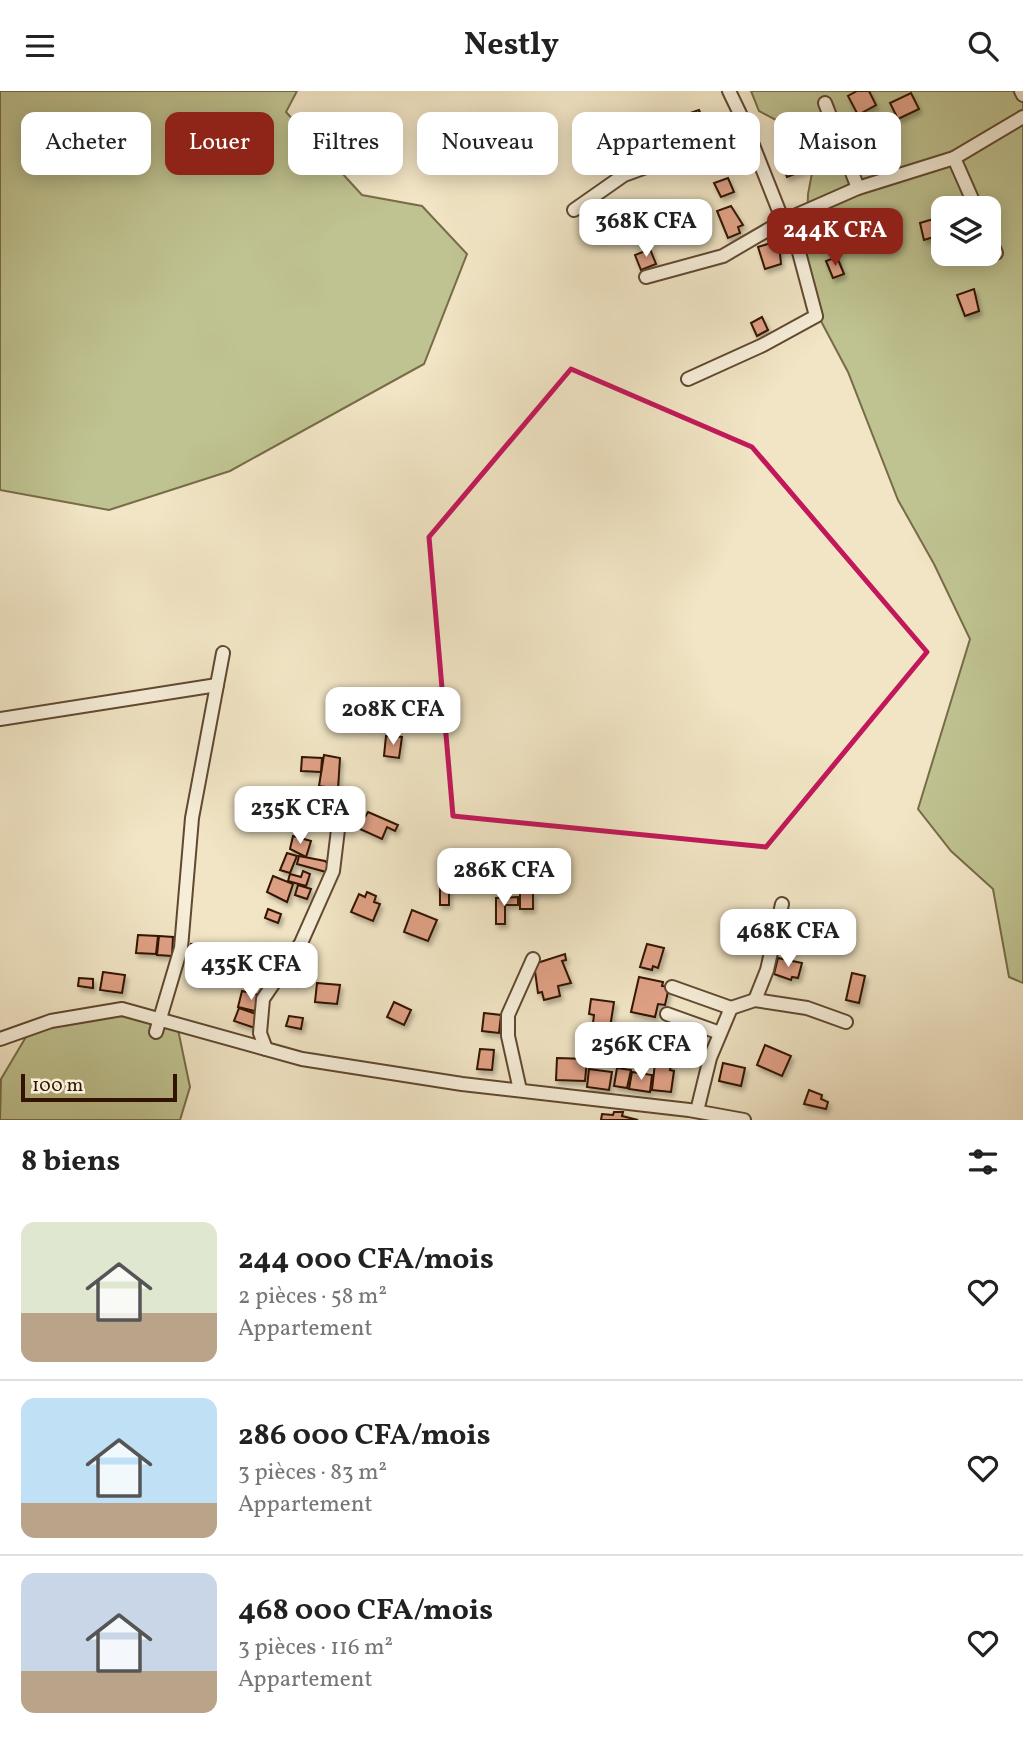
<!DOCTYPE html>
<html lang="fr">
<meta charset="utf-8">
<style>
body{margin:0;font-family:Vollkorn,serif;background:#f2f2f2;color:#222;height:100vh;display:flex;flex-direction:column;font-size:26px;white-space:nowrap}
*{box-sizing:border-box;margin:0}
p{font-size:23px;color:#767676}
.icon{flex:none;width:38px;height:38px;fill:none;stroke:currentColor;stroke-width:2;stroke-linecap:round;stroke-linejoin:round}
.map{position:relative;height:1029px;overflow:hidden}
.panel{display:flex;flex-direction:column;background:#fff;flex:1}
.panel>*{flex:none}
.banner{position:absolute;left:21px;top:21px;width:982px;height:63px;display:flex;gap:14px}
.tools{position:absolute;left:931px;top:105px;display:grid;gap:14px}
.tools a{display:grid;place-items:center;width:70px;height:70px;border-radius:14px;background:#fff;box-shadow:0 4px 18px #0003;font-size:35px}
.scale{position:absolute;left:21px;bottom:18px;width:156px;box-sizing:border-box;padding-left:7px;border:4px solid #311400;border-top:0;font-size:19px;line-height:24px;white-space:nowrap;color:#311400;-webkit-text-stroke:5px #f6eed9;paint-order:stroke}
.price{position:absolute;translate:-50% -60px;padding:0 16px;border-radius:14px;background:#fff;color:#222;font-size:23px;line-height:46px;filter:drop-shadow(0 2px 4px #0008)}
.price::after{content:'';position:absolute;left:50%;top:42px;width:21px;height:16px;margin-left:-10px;background:inherit;clip-path:polygon(0 0,100% 0,50% 100%)}
.price.current{background:#8f2418;color:#fff}
ul{padding:0;list-style:none}
li{display:flex;align-items:center;gap:21px;height:175px;padding:0 21px}
li+li{border-top:2px solid #e0e0e0}
li span{display:grid;place-items:center;flex:none;width:196px;height:140px;border-radius:14px;color:#555}
li>.icon{margin-inline-start:auto}
span .icon{width:84px;height:84px;fill:#fffc;stroke-width:1}
li b{font-size:30px}
h2{display:flex;justify-content:space-between;align-items:center;height:84px;padding:0 21px;font-size:30px}
.chip{padding:0 24px;border-radius:14px;background:#fff;box-shadow:0 4px 18px #0003;font-size:24px;line-height:63px}
.chip.current{background:#8f2418;color:#fff}
header{display:flex;justify-content:space-between;align-items:center;height:91px;padding:0 21px;background:#fff;font-size:32px;font-weight:700}
.map>svg:first-child{display:block}
.green{fill:#bfc391;stroke:#786c48;stroke-width:2;fill-rule:evenodd}
.building{fill:#e0a186;stroke:#311400;stroke-width:2;filter:url(#shadow)}
.lines{fill:none;stroke-linecap:round;stroke-linejoin:round}
.minor-casing{stroke:#614831;stroke-width:16}
.minor{stroke:#f6eed9;stroke-width:12}
.marked{fill:none;stroke:#c2185b;stroke-width:5;stroke-linejoin:round}
</style>
<header><svg class="icon" aria-label="menu" viewBox="0 0 24 24"><path d="M4 6h16M4 12h16M4 18h16"/></svg>Nestly<svg class="icon" aria-label="search" viewBox="0 0 24 24"><circle cx="10" cy="10" r="6"/><path d="M15 15l6 6"/></svg></header>
<div class="map">
<svg width="1023" height="1029" viewBox="0 0 1023 1029">
<defs>
<filter id="shadow"><feDropShadow dx="2.5" dy="4" stdDeviation="2" flood-color="#0004"/></filter>
</defs>
<rect width="100%" height="100%" fill="#f1e5c5"/>
<filter id="stains"><feTurbulence type="fractalNoise" baseFrequency=".00286" numOctaves="4"/><feColorMatrix values="0 0 0 0 .2 0 0 0 0 .09 0 0 0 0 .02 0 0 0 .5 -.17"/></filter>
<radialGradient id="worn" r=".72"><stop offset=".6" stop-color="#630" stop-opacity="0"/><stop offset="1" stop-color="#630" stop-opacity=".3"/></radialGradient>
<!-- green -->
<g class="green">
<path d="M0 0H297L286 21 362 104 422 115 467 163 424 273 230 380 109 419 0 399Z"/>
<path d="M751 0H1023V892L1009 886 993 798 951 760 918 718 970 548 934 473 898 409 848 281 805 200 808 103 818 51 759 20ZM943 117H989V163H943Z"/>
<path d="M87 919 176 929 190 996 180 1029H0L1 988 33 934Z"/>
</g>
<!-- building -->
<g class="building">
<path d="M857 0H869L876 14 858 24 848 5Z"/>
<path d="M911 2 919 18 898 28 890 12Z"/>
<path d="M699 19 708 41 696 46 687 23Z"/>
<path d="M670 36 675 50 668 53 659 41Z"/>
<path d="M715 50 718 56 724 53 732 68 720 75 711 53Z"/>
<path d="M798 55 808 78 787 86 778 64Z"/>
<path d="M728 87 734 101 721 106 714 92Z"/>
<path d="M731 115 743 134 738 136 740 142 728 147 717 120Z"/>
<path d="M940 126 943 143 924 149 920 132Z"/>
<path d="M774 151 775 154 779 153 781 173 765 178 758 156Z"/>
<path d="M650 158 656 173 641 179 635 164Z"/>
<path d="M837 166 844 183 833 187 826 170Z"/>
<path d="M974 198 979 220 965 225 957 204Z"/>
<path d="M762 226 768 239 757 245 751 232Z"/>
<path d="M386 645 402 646 399 667 384 665Z"/>
<path d="M324 664 340 667 338 698 319 695Z"/>
<path d="M302 666 322 667 321 681 301 680Z"/>
<path d="M368 721 398 734 395 740 387 736 382 748 360 738 362 733 357 731 360 724 365 726Z"/>
<path d="M293 745 311 750 306 766 290 758Z"/>
<path d="M287 762 297 765 290 782 280 779Z"/>
<path d="M299 765 325 770 328 773 326 781 297 773Z"/>
<path d="M303 780 310 783 306 795 288 790 290 783 301 786Z"/>
<path d="M273 785 293 793 287 811 267 801Z"/>
<rect x="440" y="790" width="9" height="24"/>
<path d="M298 794 311 798 307 808 295 804Z"/>
<path d="M367 801 376 805 374 811 380 813 373 830 351 821 359 803 365 806Z"/>
<rect x="520" y="802" width="13" height="16"/>
<path d="M518 806V814H505V833H496V807Z"/>
<path d="M268 818 281 823 278 832 265 827Z"/>
<path d="M412 819 437 829 428 850 404 841Z"/>
<path d="M138 844 158 845 156 863 136 862Z"/>
<path d="M159 845 173 846 172 865 157 864Z"/>
<path d="M191 853 199 855 195 870 187 868Z"/>
<path d="M647 853 664 857 658 877 653 875 652 879 640 876Z"/>
<path d="M565 863 566 869 562 870 571 892 558 895 560 905 544 909 542 901 538 902 534 873Z"/>
<path d="M778 867 802 872 798 887 792 886 791 889 774 883Z"/>
<path d="M103 881 125 884 122 902 100 899Z"/>
<path d="M852 882 865 885 859 912 846 909Z"/>
<path d="M639 886 663 891 662 895 669 896 665 914 658 913 655 926 631 921Z"/>
<path d="M79 887 93 888V897L78 895Z"/>
<path d="M317 892 340 894 337 913 315 911Z"/>
<path d="M242 900 263 905 259 921 238 916Z"/>
<path d="M591 908 614 911 609 943 592 940 594 924 589 923Z"/>
<path d="M394 911 411 919 404 934 387 926Z"/>
<path d="M239 917 259 924 255 937 234 930Z"/>
<path d="M484 922 501 924 499 942 482 940Z"/>
<path d="M289 925 303 927 301 938 286 935Z"/>
<path d="M765 954 791 965 782 985 757 974Z"/>
<path d="M480 958 494 959 492 979 477 978Z"/>
<path d="M656 963 672 965 670 979 674 980 671 1001 652 999Z"/>
<path d="M557 967 587 968 585 990 556 989Z"/>
<path d="M723 972 745 977 741 995 719 990Z"/>
<path d="M617 977 631 979 627 997 614 995Z"/>
<path d="M589 978 612 981 609 999 587 996Z"/>
<path d="M632 981 652 984 650 1001 629 998Z"/>
<path d="M809 999 822 1004 821 1008 828 1011 826 1018 804 1013Z"/>
<path d="M614 1021H623L622 1025 638 1029H601L602 1023 613 1024Z"/>
</g>
<g class="lines">
<defs>
<g id="minor">
<path d="M729 0 743 29"/>
<path d="M1021 0 1023 4"/>
<path d="M825 12 858 97"/>
<path d="M954 67 976 117"/>
<path d="M574 119 624 84 676 65 743 29 783 130 792 135 816 225 763 254 688 288"/>
<path d="M989 146 996 162"/>
<path d="M646 186 723 165 783 130 858 97 954 67 1023 26"/>
<path d="M0 628 217 594"/>
<path d="M672 896 731 917 710 967 697 1020"/>
<path d="M755 909 767 879 782 813"/>
<path d="M731 917 755 909 807 917 846 931"/>
<path d="M667 923 720 942"/>
<path d="M156 941 181 857 192 727 223 562"/>
<path d="M0 948 51 930 122 918 302 968 462 993 689 1019 744 1029"/>
<path d="M266 958 260 942 263 908 301 852 333 780 340 722"/>
<path d="M520 999 508 945V924L533 868"/>
</g>
</defs>
<!-- minor casing -->
<use href="#minor" class="minor-casing"/>
<!-- minor -->
<use href="#minor" class="minor"/>
</g>
<!-- marked area -->
<path class="marked" d="M571 278 752 356 927 561 766 756 453 725 429 446Z"/>
<rect width="100%" height="100%" filter="url(#stains)"/>
<rect width="100%" height="100%" fill="url(#worn)"/>
</svg>
<div class="tools">
<a><svg class="icon" aria-label="layers" viewBox="0 0 24 24"><path d="M12 4l9 5-9 5-9-5zM3 14l9 5 9-5"/></svg></a>
</div>
<div class="scale">100 m</div>
<b class="price" style="left:646px;top:168px">368K CFA</b>
<b class="price current" style="left:835px;top:177px">244K CFA</b>
<b class="price" style="left:393px;top:656px">208K CFA</b>
<b class="price" style="left:300px;top:755px">235K CFA</b>
<b class="price" style="left:504px;top:817px">286K CFA</b>
<b class="price" style="left:788px;top:878px">468K CFA</b>
<b class="price" style="left:251px;top:911px">435K CFA</b>
<b class="price" style="left:641px;top:991px">256K CFA</b>
<div class="banner">
<a class="chip">Acheter</a>
<a class="chip current">Louer</a>
<a class="chip">Filtres</a>
<a class="chip">Nouveau</a>
<a class="chip">Appartement</a>
<a class="chip">Maison</a>
</div>
</div>
<section class="panel">
<h2>8 biens<svg class="icon" aria-label="filters" viewBox="0 0 24 24"><path d="M4 7h16M4 17h16"/><circle cx="9" cy="7" r="2"/><circle cx="15" cy="17" r="2"/></svg></h2>
<ul>
<li><span style="background:linear-gradient(#dfe7d0 65%,#b9a48a 0)"><svg class="icon" aria-label="home" viewBox="0 0 24 24"><path d="M3 11l9-7 9 7M6 9v11h12V9"/></svg></span><div><b>244 000 CFA/mois</b><p>2 pièces · 58 m²</p><p>Appartement</p></div><svg class="icon" aria-label="heart" viewBox="0 0 24 24"><path d="M12 20l-8-8c-3-5 5-10 8-4 3-6 11-1 8 4z"/></svg></li>
<li><span style="background:linear-gradient(#bfe0f5 75%,#b9a48a 0)"><svg class="icon" aria-label="home" viewBox="0 0 24 24"><path d="M3 11l9-7 9 7M6 9v11h12V9"/></svg></span><div><b>286 000 CFA/mois</b><p>3 pièces · 83 m²</p><p>Appartement</p></div><svg class="icon" aria-label="heart" viewBox="0 0 24 24"><path d="M12 20l-8-8c-3-5 5-10 8-4 3-6 11-1 8 4z"/></svg></li>
<li><span style="background:linear-gradient(#c9d6e8 70%,#b9a48a 0)"><svg class="icon" aria-label="home" viewBox="0 0 24 24"><path d="M3 11l9-7 9 7M6 9v11h12V9"/></svg></span><div><b>468 000 CFA/mois</b><p>3 pièces · 116 m²</p><p>Appartement</p></div><svg class="icon" aria-label="heart" viewBox="0 0 24 24"><path d="M12 20l-8-8c-3-5 5-10 8-4 3-6 11-1 8 4z"/></svg></li>
</ul>
</section>
